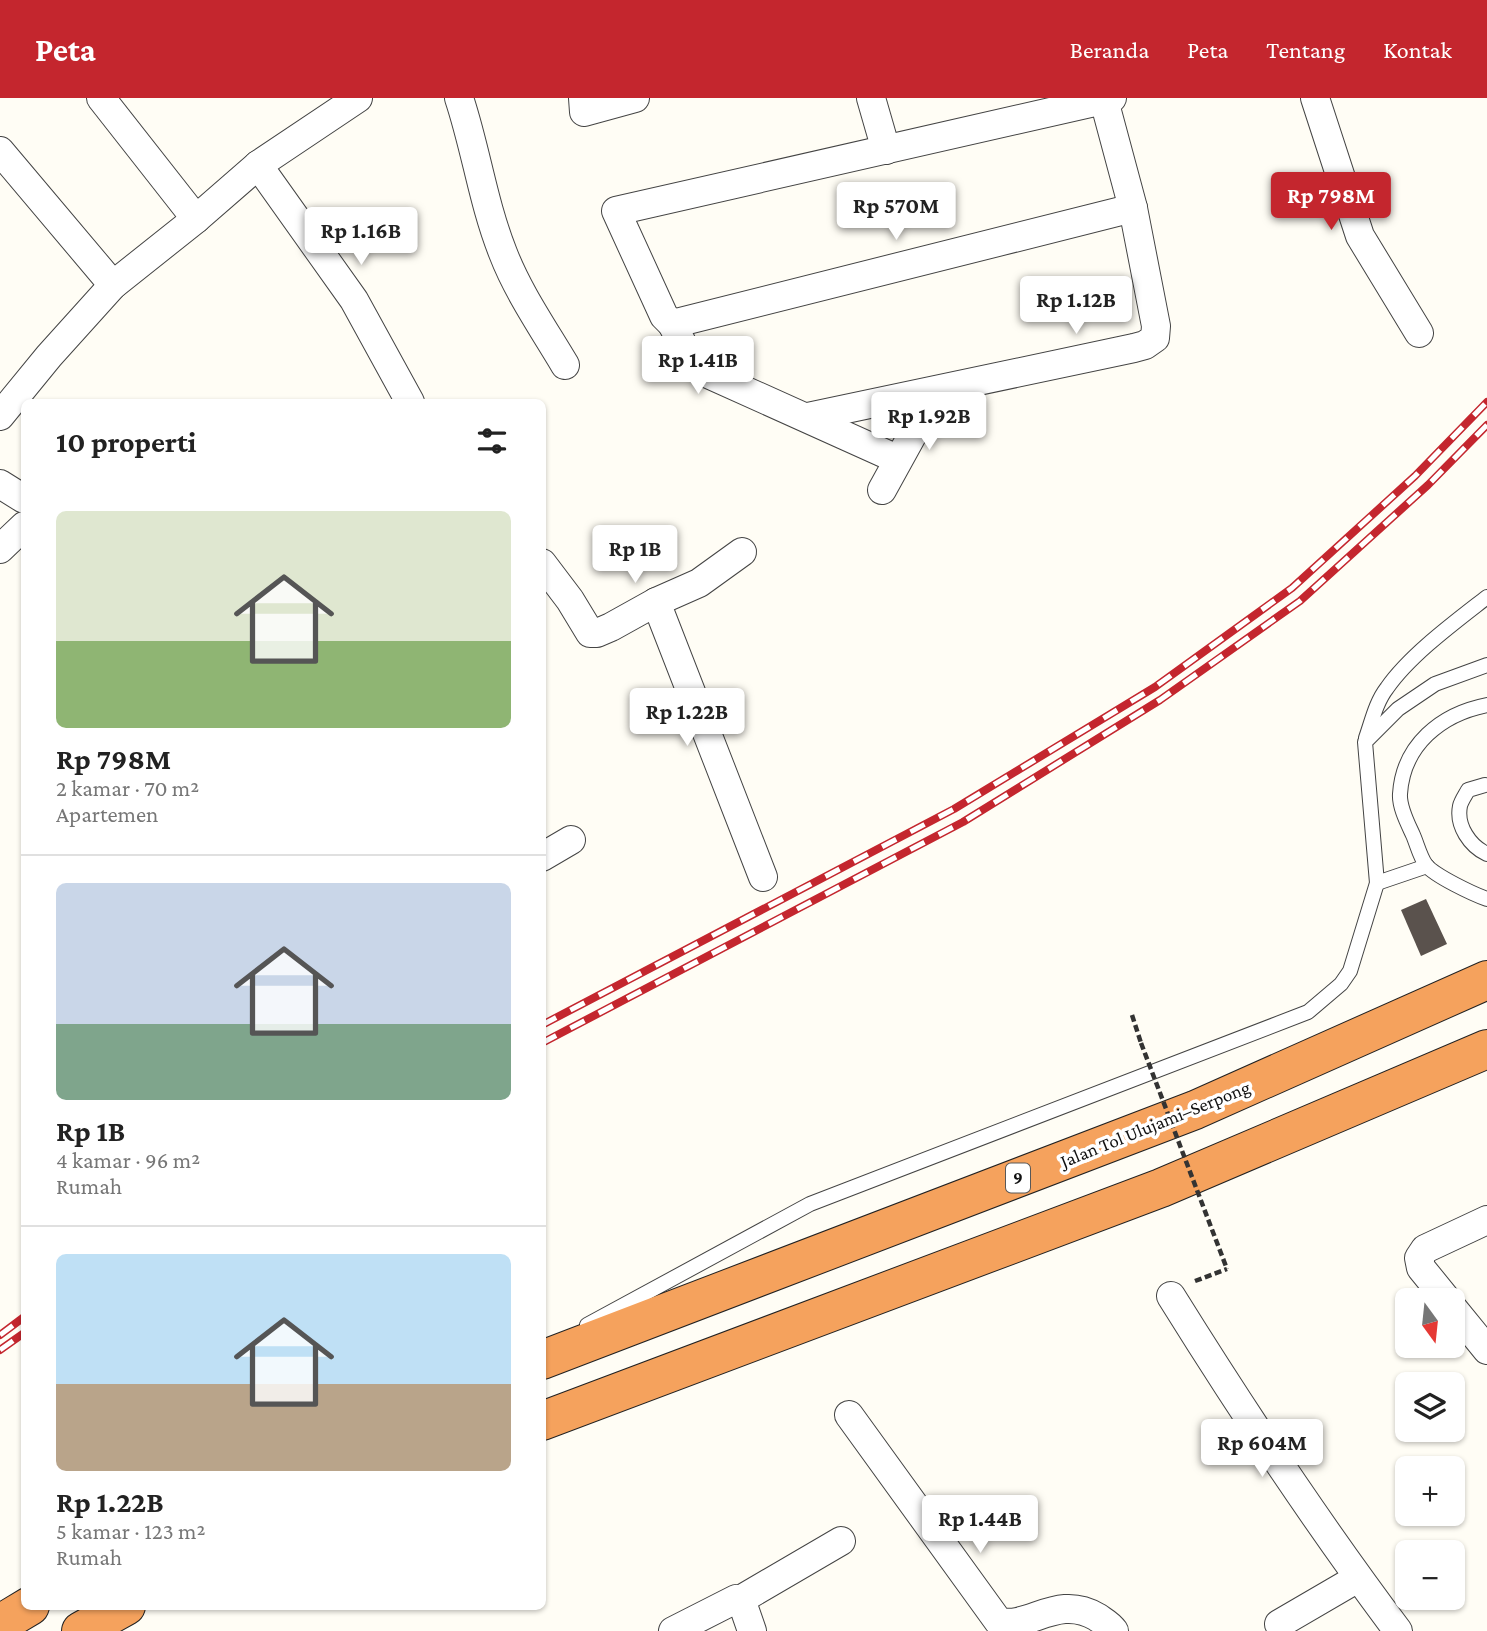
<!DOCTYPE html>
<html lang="id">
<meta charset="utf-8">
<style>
body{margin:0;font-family:"Crimson Pro",serif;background:#f6f6f6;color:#222;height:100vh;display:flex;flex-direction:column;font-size:26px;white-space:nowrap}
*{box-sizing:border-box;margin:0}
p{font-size:23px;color:#767676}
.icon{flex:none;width:38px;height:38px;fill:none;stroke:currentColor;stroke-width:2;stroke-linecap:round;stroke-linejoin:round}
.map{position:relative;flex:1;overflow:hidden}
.drawer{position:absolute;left:21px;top:301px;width:525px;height:1211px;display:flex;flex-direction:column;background:#fff;border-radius:10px;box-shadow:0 2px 5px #0004}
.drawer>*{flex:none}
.needle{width:46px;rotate:165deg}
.fabs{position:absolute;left:1395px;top:1190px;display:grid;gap:14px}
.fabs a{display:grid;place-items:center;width:70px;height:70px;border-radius:10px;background:#fff;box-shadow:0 2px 5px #0004;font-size:35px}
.price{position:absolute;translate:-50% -60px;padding:0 16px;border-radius:7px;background:#fff;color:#222;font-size:23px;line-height:46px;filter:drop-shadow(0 2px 4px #0008)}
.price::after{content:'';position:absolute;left:50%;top:42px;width:21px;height:16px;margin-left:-10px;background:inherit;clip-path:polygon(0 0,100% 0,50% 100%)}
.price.current{background:#c4262e;color:#fff}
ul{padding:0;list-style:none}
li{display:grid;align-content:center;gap:14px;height:371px;padding:0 35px}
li+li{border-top:2px solid #e0e0e0}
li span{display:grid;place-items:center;height:217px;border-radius:10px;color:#555}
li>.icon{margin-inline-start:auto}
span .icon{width:126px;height:126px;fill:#fffc;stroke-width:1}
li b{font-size:30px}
h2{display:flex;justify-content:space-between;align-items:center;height:84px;padding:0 35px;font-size:30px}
header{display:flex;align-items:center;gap:42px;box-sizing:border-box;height:98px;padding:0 35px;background:#c4262e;color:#fff}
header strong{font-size:33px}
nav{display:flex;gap:38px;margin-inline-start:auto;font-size:24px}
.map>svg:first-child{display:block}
.building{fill:#5a524d}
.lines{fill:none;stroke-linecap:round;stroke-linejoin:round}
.service-casing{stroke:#444;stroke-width:16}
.minor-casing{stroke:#444;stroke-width:30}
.motorway-casing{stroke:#222;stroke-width:40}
.path{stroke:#333;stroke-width:4.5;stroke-dasharray:7 3.5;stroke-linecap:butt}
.service{stroke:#fff;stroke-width:14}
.minor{stroke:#fff;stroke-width:28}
.motorway{stroke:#f5a25d;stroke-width:38}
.rail-casing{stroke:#c4262e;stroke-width:8}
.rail{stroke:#fff;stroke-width:5;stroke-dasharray:16;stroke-linecap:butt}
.path-bridge{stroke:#333;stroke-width:4.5;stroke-dasharray:7 3.5;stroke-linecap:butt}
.labels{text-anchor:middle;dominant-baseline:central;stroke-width:7;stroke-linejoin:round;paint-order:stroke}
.shield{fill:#fff;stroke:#585858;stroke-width:2}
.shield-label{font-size:18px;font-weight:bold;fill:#111}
.street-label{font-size:19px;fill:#111;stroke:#fff}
</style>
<header>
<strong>Peta</strong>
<nav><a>Beranda</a><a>Peta</a><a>Tentang</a><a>Kontak</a></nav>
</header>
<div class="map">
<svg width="1487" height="1533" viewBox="0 0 1487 1533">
<rect width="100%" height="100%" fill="#fffdf5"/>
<!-- building -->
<path class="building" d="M1426 801 1447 846 1421 858 1401 812Z"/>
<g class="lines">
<defs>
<g id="service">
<path d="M1487 607C1441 616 1403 647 1400 696 1399 709 1408 726 1413 737 1417 746 1420 759 1426 767 1435 778 1473 796 1487 801"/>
<path d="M1366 640C1372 623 1376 604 1387 590 1410 557 1455 524 1487 499"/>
<path d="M1485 687 1468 692C1466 696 1461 703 1460 708 1456 728 1470 748 1487 756"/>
<path d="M1377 785 1427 768"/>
<path d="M587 1227 810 1106 1308 914 1341 886 1350 873 1377 785 1365 644 1398 611 1435 586 1487 567"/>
</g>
<g id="minor">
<path d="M101 0 196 121"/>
<path d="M459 0C476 51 483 105 503 155 518 194 543 230 565 267"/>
<path d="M583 0 584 14 635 0"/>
<path d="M871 0 886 52"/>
<path d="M1315 0 1360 138 1419 235"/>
<path d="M0 53 113 187"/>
<path d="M258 67 354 202 410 304"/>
<path d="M672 226 1133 110"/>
<path d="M0 318 49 258 113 187 196 121 258 67 358 0"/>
<path d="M808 319 1134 250 1145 247 1155 240 1156 228 1133 110 1104 2"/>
<path d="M897 361 706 275 693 266 672 226 664 218 616 113 1112 0"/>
<path d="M0 386 24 401"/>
<path d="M882 392 936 294"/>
<path d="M0 451 24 428"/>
<path d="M542 465 570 502 590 535H597L611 529 656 504 699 485 742 454"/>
<path d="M656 504 763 779"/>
<path d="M542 759 571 742"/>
<path d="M1171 1198C1242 1312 1317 1425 1398 1533"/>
<path d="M1447 1202 1421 1170 1419 1160 1425 1151 1487 1122"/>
<path d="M1452 1209 1487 1252"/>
<path d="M849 1317 998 1523C1028 1533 1057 1495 1097 1519 1104 1524 1109 1526 1114 1533"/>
<path d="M740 1502 841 1443"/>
<path d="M1279 1526 1358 1480"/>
<path d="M673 1533 736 1501 743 1507 752 1533"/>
</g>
<g id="motorway">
<path d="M542 1262 1195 1012 1487 882"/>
<path d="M542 1323 1161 1090 1487 951"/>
<path d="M0 1526 30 1508"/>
<path d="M81 1533 126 1508"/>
</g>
</defs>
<!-- service casing -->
<use href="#service" class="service-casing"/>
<!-- minor casing -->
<use href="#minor" class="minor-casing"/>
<!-- motorway casing -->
<use href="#motorway" class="motorway-casing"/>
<!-- path -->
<g class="path">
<path d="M1132 917 1141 945"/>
<path d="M1195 1183 1227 1171"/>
</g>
<!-- service -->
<use href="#service" class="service"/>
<!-- minor -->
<use href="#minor" class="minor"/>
<!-- motorway -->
<use href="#motorway" class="motorway"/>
<defs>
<g id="rail">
<path d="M542 927 954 711 1155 589 1292 490 1415 378 1487 304"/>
<path d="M542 945 963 724 1160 602 1300 503 1428 387 1487 327"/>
<path d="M0 1237 24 1219"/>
<path d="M0 1252 24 1235"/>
</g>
</defs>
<!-- rail casing -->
<use href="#rail" class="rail-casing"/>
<!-- rail -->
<use href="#rail" class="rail"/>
<!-- path-bridge -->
<path class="path-bridge" d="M1141 945 1227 1171"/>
</g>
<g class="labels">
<!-- shield labels -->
<rect class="shield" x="1006" y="1065.5" width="24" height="29" rx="5"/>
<g class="shield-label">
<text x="1018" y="1080">9</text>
</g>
<!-- street labels -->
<g class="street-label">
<text transform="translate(1155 1026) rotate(-22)">Jalan Tol Ulujami–Serpong</text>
</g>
</g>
</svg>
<div class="fabs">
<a><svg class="needle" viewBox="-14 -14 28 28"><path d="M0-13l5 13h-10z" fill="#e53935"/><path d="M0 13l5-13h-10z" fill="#767676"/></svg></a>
<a><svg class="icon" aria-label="layers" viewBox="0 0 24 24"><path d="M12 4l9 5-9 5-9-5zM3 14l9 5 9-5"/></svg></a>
<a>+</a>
<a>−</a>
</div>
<b class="price current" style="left:1331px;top:134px">Rp 798M</b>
<b class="price" style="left:896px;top:144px">Rp 570M</b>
<b class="price" style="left:361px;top:169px">Rp 1.16B</b>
<b class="price" style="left:1076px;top:238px">Rp 1.12B</b>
<b class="price" style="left:698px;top:298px">Rp 1.41B</b>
<b class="price" style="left:929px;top:354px">Rp 1.92B</b>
<b class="price" style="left:635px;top:487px">Rp 1B</b>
<b class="price" style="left:687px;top:650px">Rp 1.22B</b>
<b class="price" style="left:1262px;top:1381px">Rp 604M</b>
<b class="price" style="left:980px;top:1457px">Rp 1.44B</b>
<section class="drawer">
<h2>10 properti<svg class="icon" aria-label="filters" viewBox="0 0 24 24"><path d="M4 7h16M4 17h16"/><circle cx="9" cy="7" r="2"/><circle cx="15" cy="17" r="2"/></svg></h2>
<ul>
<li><span style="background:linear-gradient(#dfe7d0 60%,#8fb573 0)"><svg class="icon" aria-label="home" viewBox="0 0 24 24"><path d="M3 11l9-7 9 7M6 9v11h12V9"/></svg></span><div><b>Rp 798M</b><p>2 kamar · 70 m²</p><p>Apartemen</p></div></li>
<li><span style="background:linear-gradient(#c9d6e8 65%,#7fa58c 0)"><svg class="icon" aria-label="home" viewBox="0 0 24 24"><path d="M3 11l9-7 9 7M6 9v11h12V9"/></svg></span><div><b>Rp 1B</b><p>4 kamar · 96 m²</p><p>Rumah</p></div></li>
<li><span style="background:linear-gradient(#bfe0f5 60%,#b9a48a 0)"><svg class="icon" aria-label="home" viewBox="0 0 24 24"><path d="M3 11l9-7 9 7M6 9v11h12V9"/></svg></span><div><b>Rp 1.22B</b><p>5 kamar · 123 m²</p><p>Rumah</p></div></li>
</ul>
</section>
</div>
